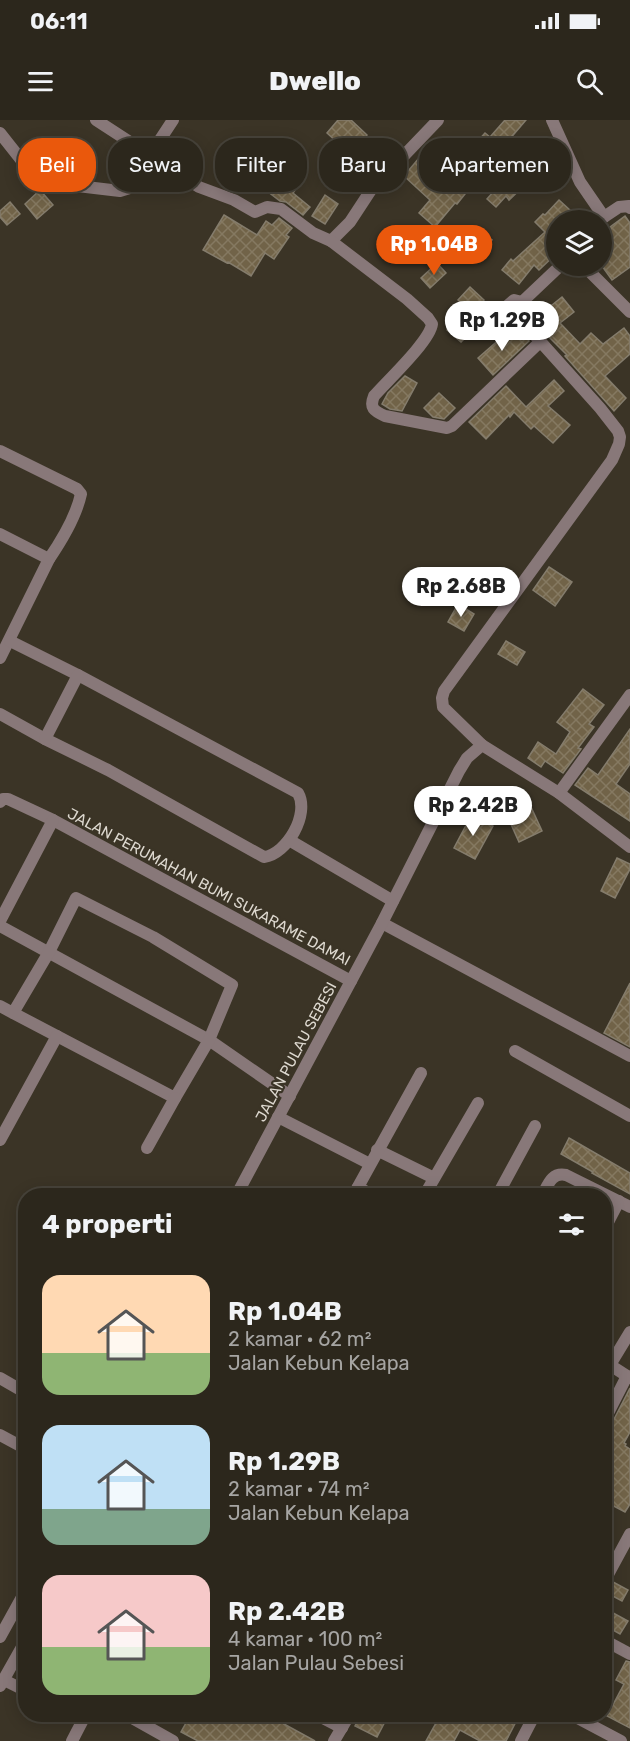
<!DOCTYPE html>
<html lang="id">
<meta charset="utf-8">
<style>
body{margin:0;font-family:Rubik,sans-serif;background:#383329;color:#f1f3f6;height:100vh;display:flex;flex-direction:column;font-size:22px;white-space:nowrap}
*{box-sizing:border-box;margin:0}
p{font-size:20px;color:#a6a5a3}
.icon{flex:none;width:33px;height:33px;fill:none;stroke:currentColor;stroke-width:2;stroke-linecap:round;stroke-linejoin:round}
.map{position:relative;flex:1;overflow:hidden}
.side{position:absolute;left:18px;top:1068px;width:594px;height:534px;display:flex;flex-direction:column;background:#2c271c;border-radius:24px;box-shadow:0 3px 15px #0003,0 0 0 2px #48443b}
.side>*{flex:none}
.banner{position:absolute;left:18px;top:18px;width:594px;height:54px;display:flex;gap:12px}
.tools{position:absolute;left:546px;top:90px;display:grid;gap:12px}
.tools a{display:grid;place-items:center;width:66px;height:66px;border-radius:50%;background:#2c271c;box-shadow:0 3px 15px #0003,0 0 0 2px #48443b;font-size:30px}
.price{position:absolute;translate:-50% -51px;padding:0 14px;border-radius:21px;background:#fff;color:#222;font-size:20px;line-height:39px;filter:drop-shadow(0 2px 3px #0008)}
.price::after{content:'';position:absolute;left:50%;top:36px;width:18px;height:14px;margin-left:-9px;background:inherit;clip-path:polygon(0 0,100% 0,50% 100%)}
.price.active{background:#ea580c;color:#fff}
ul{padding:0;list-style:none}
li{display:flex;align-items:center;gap:18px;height:150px;padding:0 24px}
li span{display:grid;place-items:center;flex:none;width:168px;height:120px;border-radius:18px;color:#555}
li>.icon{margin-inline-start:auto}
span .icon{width:72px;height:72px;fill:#fffc;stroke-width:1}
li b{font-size:26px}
h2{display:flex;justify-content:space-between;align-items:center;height:72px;padding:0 24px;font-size:26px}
.tag{padding:0 21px;border-radius:24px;background:#2c271c;box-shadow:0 3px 15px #0003,0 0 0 2px #48443b;font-size:21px;line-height:54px}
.tag.active{background:#ea580c;color:#fff}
.status{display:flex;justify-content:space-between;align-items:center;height:42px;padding:0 30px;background:#2c271c;direction:ltr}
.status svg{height:16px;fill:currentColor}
header{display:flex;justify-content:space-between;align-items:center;height:78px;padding:0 24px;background:#2c271c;font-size:27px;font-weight:800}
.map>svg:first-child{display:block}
.building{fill:url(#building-cross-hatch);stroke:#847c6c;stroke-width:1.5}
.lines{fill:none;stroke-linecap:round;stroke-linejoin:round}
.minor{stroke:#887879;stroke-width:12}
.tertiary{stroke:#887879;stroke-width:12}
.labels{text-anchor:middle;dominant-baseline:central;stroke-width:4.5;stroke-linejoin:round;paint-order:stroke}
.street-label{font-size:15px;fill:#ddd8cf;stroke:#3b3426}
</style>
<div class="status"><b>06:11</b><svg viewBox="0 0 49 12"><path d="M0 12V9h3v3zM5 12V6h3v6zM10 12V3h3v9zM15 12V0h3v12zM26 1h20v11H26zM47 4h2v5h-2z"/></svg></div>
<header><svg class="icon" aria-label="menu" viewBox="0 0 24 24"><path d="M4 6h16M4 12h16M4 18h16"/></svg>Dwello<svg class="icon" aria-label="search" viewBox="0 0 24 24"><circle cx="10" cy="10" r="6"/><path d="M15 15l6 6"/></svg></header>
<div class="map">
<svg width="630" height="1621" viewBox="0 0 630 1621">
<defs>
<pattern id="building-cross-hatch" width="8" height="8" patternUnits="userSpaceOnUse" patternTransform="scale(1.5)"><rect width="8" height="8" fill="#716348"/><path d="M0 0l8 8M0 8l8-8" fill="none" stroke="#857961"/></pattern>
</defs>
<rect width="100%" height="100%" fill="#3b3426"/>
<!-- building -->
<g class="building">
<path d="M338 0H351L367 15 350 34 327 13Z"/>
<path d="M505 0H526L472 63 473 64 457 84 455 83 435 107 419 93 430 80 404 56 419 38 447 63 478 25 476 23 485 13 490 17Z"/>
<path d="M533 27 554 47 538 65 531 59 509 80 506 76 496 87 487 79Z"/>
<path d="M345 36 368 51 357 67 335 53Z"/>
<path d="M260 51 281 65 289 54 300 63 293 73 310 87 303 95 286 82 280 81 254 61Z"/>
<path d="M40 70 53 85 37 99 25 84Z"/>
<path d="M325 75 338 84 325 104 312 96Z"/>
<path d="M559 80 571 91 562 100H556V134L539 150 534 145 519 164 502 150 511 139 513 141 545 112 535 102 543 94 545 95Z"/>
<path d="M10 82 20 94 7 105 0 97V91Z"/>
<path d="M224 95 257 115 266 101 272 105 279 98 292 108 286 115 289 117 274 139 265 133 251 156 228 142 227 143 203 130Z"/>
<path d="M625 96 630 103V147L612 160 602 146V113Z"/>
<path d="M481 112 492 120 479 135 469 126Z"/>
<path d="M437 143 446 153 430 168 421 158Z"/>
<path d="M470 167 484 180 472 193 458 180Z"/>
<path d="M562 177 574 192 560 203 580 224 591 213 603 224 624 208 630 216V234L605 256 626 278 614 291 565 236 567 235 535 203 549 190 547 189Z"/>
<path d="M458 198 470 208 467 216 461 222 447 210Z"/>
<path d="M510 210 517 219 523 214 529 221 493 255 478 238Z"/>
<path d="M405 256 417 263 402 291 390 289 382 284 388 273Z"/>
<path d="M554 260 564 271 548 286 570 305 553 323 534 306 531 309 514 292 510 297 509 295 486 319 469 302 506 266 526 287Z"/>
<path d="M439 273 455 288 444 299 433 297 424 288Z"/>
<path d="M549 447 572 462 555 486 533 470Z"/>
<path d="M458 484 474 494 464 511 448 502Z"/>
<path d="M506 521 525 532 517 545 498 534Z"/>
<path d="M583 569 604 585 589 604 594 607 578 628 581 629 563 653 545 641 541 647 528 638 538 622 556 634 570 612 557 602Z"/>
<path d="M630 609V644L616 664 630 674V701L575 665 588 648 598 655Z"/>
<path d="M531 687 542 711 519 722 510 702V697Z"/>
<path d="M472 694 493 706 475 739 454 728Z"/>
<path d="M617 738 630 744V749L615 778 601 771Z"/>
<path d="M630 863V927L604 913Z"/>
<path d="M569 1018 630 1053V1074L592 1053 593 1052 561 1034Z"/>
<path d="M630 1268V1312L624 1323 626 1324 625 1326 630 1329V1384L625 1392 604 1381 611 1369 604 1366V1309L611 1305Z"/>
<path d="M613 1462 628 1470 622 1481 607 1473Z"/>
<path d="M604 1488 628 1501 620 1514 604 1505Z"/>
<path d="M626 1541 630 1542V1608L607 1596 624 1564 616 1560Z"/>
<path d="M191 1594H270L285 1603 284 1604 315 1621H198L181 1612Z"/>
<path d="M361 1594H389L377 1617 355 1606Z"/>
<path d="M441 1594H520L506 1621H480L460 1610 454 1621H426Z"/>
</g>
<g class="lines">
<!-- minor -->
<g class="minor">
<path d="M96 0 199 67 234 80 255 92 267 87 281 89 313 113 331 121 350 102 371 70 438 0"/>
<path d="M552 0 580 62 604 97 601 100"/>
<path d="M0 13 30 51 52 63 120 71 133 67 149 57 157 40"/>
<path d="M150 35 173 0"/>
<path d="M604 97 619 87 629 86 630 88"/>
<path d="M331 121 407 179 428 198 432 204C430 221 387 261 374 276 369 288 374 291 385 296L447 308 452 306 540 222"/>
<path d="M584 146 630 192"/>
<path d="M475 214 514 180 522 182"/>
<path d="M0 331 77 369 81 374C76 397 62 420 49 439L0 538"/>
<path d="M0 414 49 439"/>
<path d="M0 594 45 619 108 650 264 737C287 734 310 694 298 673L78 555 10 521"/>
<path d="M45 619 78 555"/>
<path d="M482 625 443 587 442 578 444 571 612 340 619 324 620 317 618 311 600 288 522 201 520 193 522 182 560 146"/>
<path d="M559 673 630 575"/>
<path d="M0 682 3 679H8L53 700 351 861"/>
<path d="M289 720 393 781"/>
<path d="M0 801 53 700"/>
<path d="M382 803 630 936"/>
<path d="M0 806 209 920 290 976"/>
<path d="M0 886 13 893 175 978 209 920 232 865 153 817 76 778 49 832 13 893"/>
<path d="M515 931 630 996"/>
<path d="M278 997 370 1044"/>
<path d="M0 1020 57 916"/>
<path d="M147 1028 175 978"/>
<path d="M377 1030 434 1058"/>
<path d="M358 1067 373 1076"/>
<path d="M353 1076 421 953"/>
<path d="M424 1076 478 983"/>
<path d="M497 1076 535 1006"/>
<path d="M542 1076C548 1065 551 1052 566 1055L630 1087"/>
<path d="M604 1110 619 1081"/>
<path d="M630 1212 610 1245 630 1258"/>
<path d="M0 1258 26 1273"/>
<path d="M604 1301 627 1256"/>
<path d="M0 1315 26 1329"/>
<path d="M604 1462 630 1414"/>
<path d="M604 1520 630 1534"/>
<path d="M4 1560 26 1571"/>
<path d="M0 1566 26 1520"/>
<path d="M125 1594 173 1621"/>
<path d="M315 1594 342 1608"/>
<path d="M570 1594 621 1621"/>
<path d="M72 1621 86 1594"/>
<path d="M334 1621 350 1594"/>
<path d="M521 1621 535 1594"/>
</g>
<!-- tertiary -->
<g class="tertiary">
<path d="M236 1076 382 803 459 651 467 638 482 625 559 673 630 727"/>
<path d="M0 1517 26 1470"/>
</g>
</g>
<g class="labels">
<!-- street labels -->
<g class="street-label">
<text transform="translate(209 767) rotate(28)">JALAN PERUMAHAN BUMI SUKARAME DAMAI</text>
<text transform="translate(296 932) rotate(-62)">JALAN PULAU SEBESI</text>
</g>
</g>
</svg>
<div class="tools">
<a><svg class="icon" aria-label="layers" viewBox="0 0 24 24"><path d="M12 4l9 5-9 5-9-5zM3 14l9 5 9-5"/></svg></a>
</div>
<b class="price active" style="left:434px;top:156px">Rp 1.04B</b>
<b class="price" style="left:502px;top:232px">Rp 1.29B</b>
<b class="price" style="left:461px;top:498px">Rp 2.68B</b>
<b class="price" style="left:473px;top:717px">Rp 2.42B</b>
<div class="banner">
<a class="tag active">Beli</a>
<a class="tag">Sewa</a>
<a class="tag">Filter</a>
<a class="tag">Baru</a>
<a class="tag">Apartemen</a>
</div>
<section class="side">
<h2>4 properti<svg class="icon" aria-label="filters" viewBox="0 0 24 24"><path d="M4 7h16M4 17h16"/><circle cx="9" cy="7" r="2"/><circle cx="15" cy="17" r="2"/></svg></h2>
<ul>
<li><span style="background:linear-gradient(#ffd9b3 65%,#8fb573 0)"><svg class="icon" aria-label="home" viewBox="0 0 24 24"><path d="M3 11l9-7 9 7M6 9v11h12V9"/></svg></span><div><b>Rp 1.04B</b><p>2 kamar · 62 m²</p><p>Jalan Kebun Kelapa</p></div></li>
<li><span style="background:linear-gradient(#bfe0f5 70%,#7fa58c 0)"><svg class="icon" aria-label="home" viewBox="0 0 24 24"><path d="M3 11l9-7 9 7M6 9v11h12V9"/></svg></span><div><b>Rp 1.29B</b><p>2 kamar · 74 m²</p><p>Jalan Kebun Kelapa</p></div></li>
<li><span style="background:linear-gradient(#f6c9c9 60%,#8fb573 0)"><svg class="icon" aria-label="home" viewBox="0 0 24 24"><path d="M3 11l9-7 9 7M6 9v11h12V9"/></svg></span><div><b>Rp 2.42B</b><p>4 kamar · 100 m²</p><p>Jalan Pulau Sebesi</p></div></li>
</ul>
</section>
</div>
